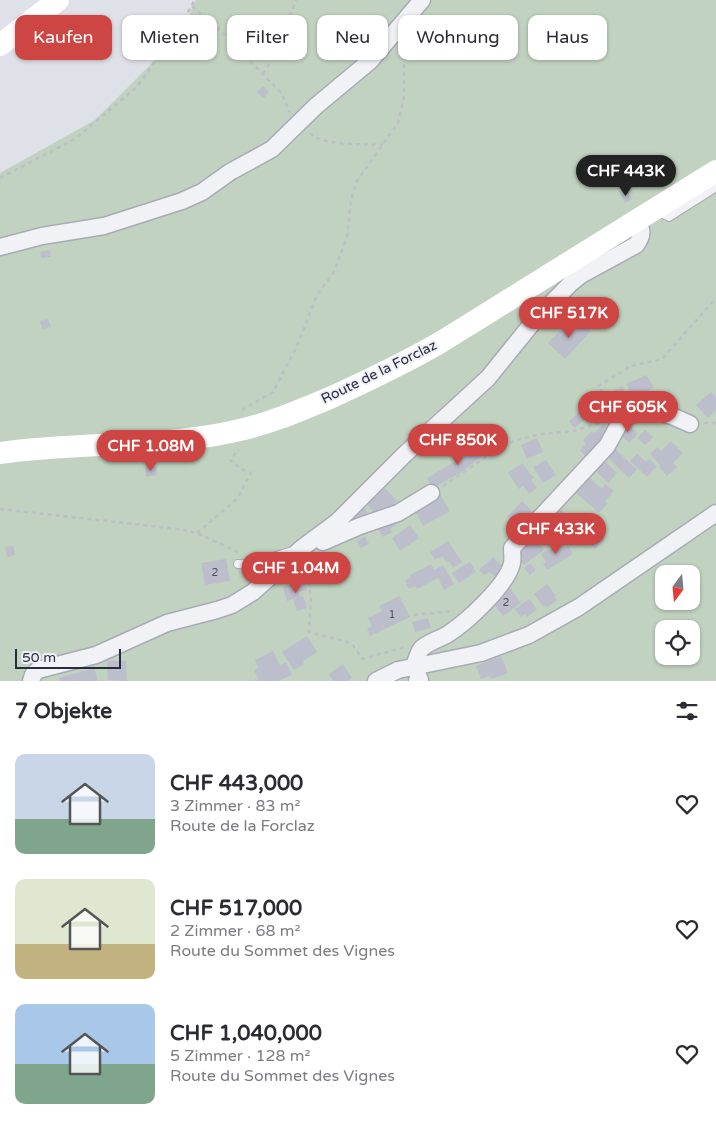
<!DOCTYPE html>
<html lang="de">
<meta charset="utf-8">
<style>
body{margin:0;font-family:"Varela Round",sans-serif;background:#f7f7f7;color:#2b2b33;height:100vh;display:flex;flex-direction:column;font-size:19px;white-space:nowrap}
*{box-sizing:border-box;margin:0}
p{font-size:16px;color:#7c7c81}
.icon{flex:none;width:28px;height:28px;fill:none;stroke:currentColor;stroke-width:2;stroke-linecap:round;stroke-linejoin:round}
.map{position:relative;height:681px;overflow:hidden}
.details{display:flex;flex-direction:column;background:#fff;flex:1}
.details>*{flex:none}
.banner{position:absolute;left:15px;top:15px;width:686px;height:45px;display:flex;gap:10px}
.needle{width:32px;rotate:196deg}
.controls{position:absolute;left:655px;top:565px;display:grid;gap:10px}
.controls a{display:grid;place-items:center;width:45px;height:45px;border-radius:10px;background:#fff;box-shadow:0 1px 4px #0004;font-size:25px}
.scale{position:absolute;left:15px;bottom:12px;width:106px;box-sizing:border-box;padding-left:5px;border:2px solid #282c3f;border-top:0;font-size:14px;line-height:18px;white-space:nowrap;color:#282c3f;-webkit-text-stroke:4px #eef0f6;paint-order:stroke}
.price{position:absolute;translate:-50% -42px;padding:0 11px;border-radius:18px;background:#ce4643;color:#fff;font-size:16px;line-height:32px;filter:drop-shadow(0 1px 2px #0008)}
.price::after{content:'';position:absolute;left:50%;top:30px;width:15px;height:11px;margin-left:-8px;background:inherit;clip-path:polygon(0 0,100% 0,50% 100%)}
.price.selected{background:#222;color:#fff}
ul{padding:0;list-style:none}
li{display:flex;align-items:center;gap:15px;height:125px;padding:0 15px}
li span{display:grid;place-items:center;flex:none;width:140px;height:100px;border-radius:10px;color:#555}
li>.icon{margin-inline-start:auto}
span .icon{width:60px;height:60px;fill:#fffc;stroke-width:1}
li b{font-size:21px}
h2{display:flex;justify-content:space-between;align-items:center;height:60px;padding:0 15px;font-size:21px}
.pill{padding:0 18px;border-radius:10px;background:#fff;box-shadow:0 1px 4px #0004;font-size:18px;line-height:45px}
.pill.selected{background:#ce4643;color:#fff}
.map>svg:first-child{display:block}
.green{fill:#c1d2c0;fill-rule:evenodd}
.building{fill:#bcbfcb}
.lines{fill:none;stroke-linecap:round;stroke-linejoin:round}
.lane-casing{stroke:#a8abb5;stroke-width:10}
.street-casing{stroke:#a8abb5;stroke-width:19}
.path{stroke:#bdbfc6;stroke-width:2.5;stroke-dasharray:4 4;stroke-linecap:butt}
.lane{stroke:#f1f2f6;stroke-width:8}
.street{stroke:#f1f2f6;stroke-width:16}
.secondary{stroke:#fff;stroke-width:22}
.labels{text-anchor:middle;dominant-baseline:central;stroke-width:4;stroke-linejoin:round;paint-order:stroke}
.number-label{font-size:11px;fill:#4d5162}
.street-label{font-size:14px;fill:#282c3f;stroke:#eef0f6}
</style>
<div class="map">
<svg width="716" height="681" viewBox="0 0 716 681">
<rect width="100%" height="100%" fill="#dfe1e8"/>
<!-- green -->
<path class="green" d="M196 0H716V681H0V173L95 120 180 35ZM664 574H691V601H664ZM664 629H691V656H664Z"/>
<!-- building -->
<g class="building">
<path d="M450 44 456 50 448 59 442 54Z"/>
<path d="M263 86 269 92 264 98 257 92Z"/>
<path d="M628 191 632 199 625 203 621 194Z"/>
<path d="M50 250 51 257 41 258 40 252Z"/>
<path d="M48 319 51 327 42 329 40 321Z"/>
<path d="M568 322 577 329 582 323 591 331 565 359 548 343Z"/>
<path d="M646 375 654 387 645 393 649 399 646 400 648 404 641 408 626 384Z"/>
<path d="M622 386 630 400 621 406 612 392Z"/>
<path d="M711 392 716 397V410L708 418 696 405Z"/>
<path d="M592 398 604 411 591 423 586 418 575 428 569 422Z"/>
<path d="M626 423 638 434 629 443 618 432Z"/>
<path d="M604 424 613 433 586 457 580 450 586 444 583 440 592 431 594 433Z"/>
<path d="M645 430 653 437 645 445 637 438Z"/>
<path d="M537 438 543 452 527 459 521 445Z"/>
<path d="M671 441 683 453 673 463 677 467 667 476 659 467 660 465 650 454 657 447 661 451Z"/>
<path d="M482 443 489 450 462 472 433 488 427 478 462 458Z"/>
<path d="M613 447 637 470 629 478 605 455Z"/>
<path d="M637 454 646 462 649 459 657 466 647 477 630 461Z"/>
<path d="M601 457 617 473 608 483 592 467Z"/>
<path d="M546 460 556 475 543 483 533 467Z"/>
<path d="M522 463 534 478 531 480 537 488 529 494 523 486 519 489 508 473Z"/>
<path d="M156 466 157 475 146 477 145 468Z"/>
<path d="M587 476 602 489 605 484 614 491 605 501 608 503 599 513 574 491Z"/>
<path d="M385 488 397 501 388 510 375 513 367 505Z"/>
<path d="M440 494 450 511 423 526 414 509Z"/>
<path d="M522 501 536 515 521 529 508 516Z"/>
<path d="M363 506 370 517 359 524 352 512Z"/>
<path d="M560 508 573 523 556 538 543 524Z"/>
<path d="M393 517 397 524 390 529 392 532 383 537 376 526Z"/>
<path d="M410 525 419 538 400 551 392 538Z"/>
<path d="M596 531 604 540 595 549 586 540Z"/>
<path d="M365 536 369 544 361 548 357 541Z"/>
<path d="M535 538 544 550 524 565 520 561 523 559 518 552Z"/>
<path d="M448 541 462 562 453 568 449 561 447 563 442 556 435 560 430 552Z"/>
<path d="M561 542 565 548 568 546 573 554 547 570 543 564 546 562 541 554Z"/>
<path d="M13 546 15 555 7 557 5 547Z"/>
<path d="M493 557 505 569 496 578 490 572 484 575 479 570Z"/>
<path d="M226 559 230 581 205 585 201 563Z"/>
<path d="M470 562 476 572 459 583 452 573Z"/>
<path d="M530 563 536 570 530 575 524 568Z"/>
<path d="M431 564 434 570 443 565 454 584 444 590 438 578 417 589 415 586 409 589 405 581 411 577 410 575Z"/>
<path d="M304 580 307 590 299 592 300 597 303 596 307 608 297 611 293 599 287 601 283 587Z"/>
<path d="M547 584 556 596 554 597 557 600 547 608 545 605 544 607 534 594Z"/>
<path d="M509 587 521 603 503 616 491 601Z"/>
<path d="M399 596 410 617 370 636 367 629 372 626 368 618 382 611 379 606Z"/>
<path d="M529 599 537 609 527 617 525 614 521 617 515 609Z"/>
<path d="M428 618 431 628 415 632 412 622Z"/>
<path d="M307 636 317 652 303 661 304 664 294 670 282 652Z"/>
<path d="M273 651 280 665 286 662 292 675 278 681H259L254 670 258 668 255 660Z"/>
<path d="M501 656 508 673 491 679 489 676 481 679 476 666Z"/>
<path d="M107 661H126L127 681 108 680Z"/>
<path d="M343 664 352 678 348 681H333L329 674Z"/>
<path d="M94 668 98 681H60L59 678Z"/>
</g>
<g class="lines">
<defs>
<g id="lane">
<path d="M657 211 669 217 716 187"/>
<path d="M238 564C259 566 274 555 294 551"/>
</g>
<g id="street">
<path d="M0 247 42 236 104 226 182 201 202 192 230 172 272 149 316 106 370 61 422 0"/>
<path d="M323 542 360 526 398 513 431 493"/>
<path d="M414 666C416 661 418 653 421 649 428 642 440 639 448 634 467 622 508 584 512 563 513 558 512 553 512 548L607 446 618 426 620 416 654 411 672 416 690 424"/>
<path d="M414 666 420 680 417 681"/>
<path d="M31 681 33 675 38 670 96 655 167 623 217 610 232 605 253 592 302 548 337 522 404 455 488 378 534 321 571 283 581 275 636 245C643 236 643 230 637 221"/>
<path d="M376 681 398 670 481 653 529 635 579 607 716 513"/>
</g>
</defs>
<!-- lane casing -->
<use href="#lane" class="lane-casing"/>
<!-- street casing -->
<use href="#street" class="street-casing"/>
<!-- path -->
<g class="path">
<path d="M192 6 229 39 282 94 289 111H290"/>
<path d="M263 74 276 53 296 0"/>
<path d="M310 133C320 146 366 144 383 145"/>
<path d="M0 178 75 139 138 86 192 6 194 0"/>
<path d="M612 406 598 386 631 366 662 359 716 298"/>
<path d="M242 410 273 392 297 346 317 295 334 272 347 237 351 200 357 181 398 123 404 97V43"/>
<path d="M704 423H716"/>
<path d="M443 486 502 446 520 439 542 434 574 431 604 421"/>
<path d="M0 509 178 529 197 533 240 553"/>
<path d="M197 533 237 499 251 473 241 469 230 460 239 449"/>
<path d="M309 560 312 562 308 580 311 598 309 632 351 643 363 659 404 647"/>
<path d="M414 615 454 611"/>
<path d="M256 681 257 680"/>
</g>
<!-- lane -->
<use href="#lane" class="lane"/>
<!-- street -->
<use href="#street" class="street"/>
<!-- secondary -->
<g class="secondary">
<path d="M0 45 58 0"/>
<path d="M0 453C77 442 156 448 231 432 266 425 299 411 332 397 369 380 405 363 441 342L716 171"/>
</g>
</g>
<g class="labels">
<!-- number labels -->
<g class="number-label">
<text x="215" y="572">2</text>
<text x="506" y="602">2</text>
<text x="392" y="614">1</text>
</g>
<!-- street labels -->
<g class="street-label">
<text transform="translate(379 372) rotate(-26)">Route de la Forclaz</text>
</g>
</g>
</svg>
<div class="controls">
<a><svg class="needle" viewBox="-14 -14 28 28"><path d="M0-13l5 13h-10z" fill="#e53935"/><path d="M0 13l5-13h-10z" fill="#7c7c81"/></svg></a>
<a><svg class="icon" aria-label="locate" viewBox="0 0 24 24"><circle cx="12" cy="12" r="6"/><path d="M12 2v4M12 18v4M2 12h4M18 12h4"/></svg></a>
</div>
<div class="scale">50 m</div>
<b class="price selected" style="left:626px;top:197px">CHF 443K</b>
<b class="price" style="left:569px;top:339px">CHF 517K</b>
<b class="price" style="left:628px;top:433px">CHF 605K</b>
<b class="price" style="left:458px;top:466px">CHF 850K</b>
<b class="price" style="left:151px;top:472px">CHF 1.08M</b>
<b class="price" style="left:556px;top:555px">CHF 433K</b>
<b class="price" style="left:296px;top:594px">CHF 1.04M</b>
<div class="banner">
<a class="pill selected">Kaufen</a>
<a class="pill">Mieten</a>
<a class="pill">Filter</a>
<a class="pill">Neu</a>
<a class="pill">Wohnung</a>
<a class="pill">Haus</a>
</div>
</div>
<section class="details">
<h2>7 Objekte<svg class="icon" aria-label="filters" viewBox="0 0 24 24"><path d="M4 7h16M4 17h16"/><circle cx="9" cy="7" r="2"/><circle cx="15" cy="17" r="2"/></svg></h2>
<ul>
<li><span style="background:linear-gradient(#c9d6e8 65%,#7fa58c 0)"><svg class="icon" aria-label="home" viewBox="0 0 24 24"><path d="M3 11l9-7 9 7M6 9v11h12V9"/></svg></span><div><b>CHF 443,000</b><p>3 Zimmer · 83 m²</p><p>Route de la Forclaz</p></div><svg class="icon" aria-label="heart" viewBox="0 0 24 24"><path d="M12 20l-8-8c-3-5 5-10 8-4 3-6 11-1 8 4z"/></svg></li>
<li><span style="background:linear-gradient(#dfe7d0 65%,#c2b280 0)"><svg class="icon" aria-label="home" viewBox="0 0 24 24"><path d="M3 11l9-7 9 7M6 9v11h12V9"/></svg></span><div><b>CHF 517,000</b><p>2 Zimmer · 68 m²</p><p>Route du Sommet des Vignes</p></div><svg class="icon" aria-label="heart" viewBox="0 0 24 24"><path d="M12 20l-8-8c-3-5 5-10 8-4 3-6 11-1 8 4z"/></svg></li>
<li><span style="background:linear-gradient(#a9c7e8 60%,#7fa58c 0)"><svg class="icon" aria-label="home" viewBox="0 0 24 24"><path d="M3 11l9-7 9 7M6 9v11h12V9"/></svg></span><div><b>CHF 1,040,000</b><p>5 Zimmer · 128 m²</p><p>Route du Sommet des Vignes</p></div><svg class="icon" aria-label="heart" viewBox="0 0 24 24"><path d="M12 20l-8-8c-3-5 5-10 8-4 3-6 11-1 8 4z"/></svg></li>
</ul>
</section>
